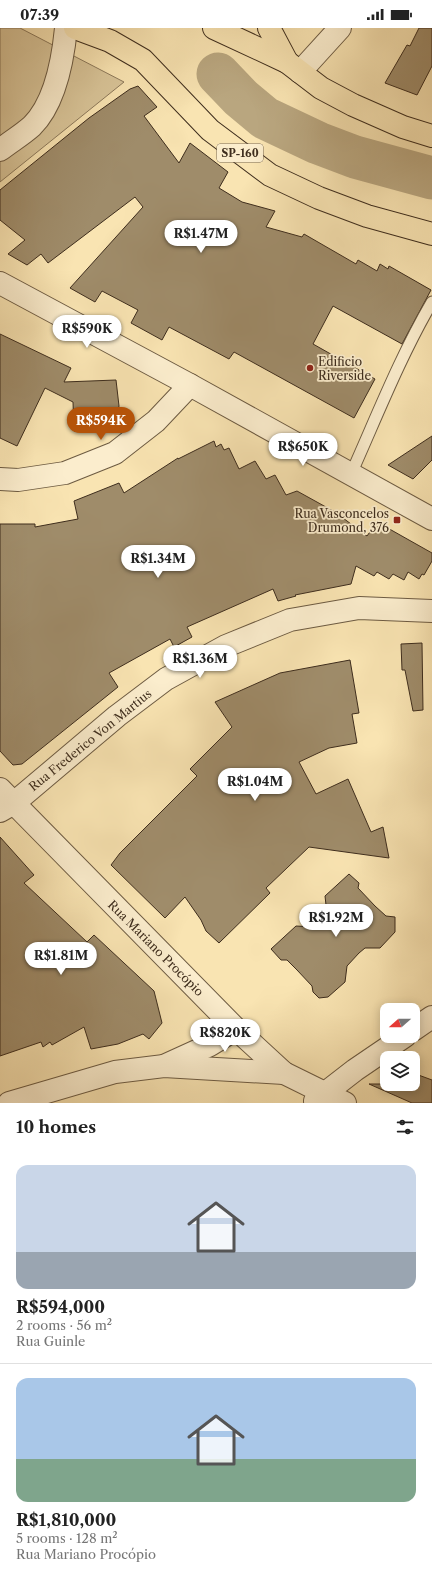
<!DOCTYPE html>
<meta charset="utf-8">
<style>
body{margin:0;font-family:"Libre Caslon Text",serif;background:#f6f6f6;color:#222;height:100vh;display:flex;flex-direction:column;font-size:15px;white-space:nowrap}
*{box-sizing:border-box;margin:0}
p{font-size:13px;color:#767676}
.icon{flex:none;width:22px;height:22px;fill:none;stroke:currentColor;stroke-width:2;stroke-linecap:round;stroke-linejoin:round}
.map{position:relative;height:1075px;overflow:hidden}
.side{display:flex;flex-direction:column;background:#fff;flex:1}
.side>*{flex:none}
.needle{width:26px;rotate:249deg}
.controls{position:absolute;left:380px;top:975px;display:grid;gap:8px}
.controls a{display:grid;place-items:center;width:40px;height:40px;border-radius:8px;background:#fff;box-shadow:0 2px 10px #0003;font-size:20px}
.price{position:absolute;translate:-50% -34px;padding:0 9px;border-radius:14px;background:#fff;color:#222;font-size:13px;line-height:26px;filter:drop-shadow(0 1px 2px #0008)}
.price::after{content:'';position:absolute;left:50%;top:24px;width:12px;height:9px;margin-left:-6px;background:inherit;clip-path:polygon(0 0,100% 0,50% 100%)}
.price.active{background:#b45309;color:#fff}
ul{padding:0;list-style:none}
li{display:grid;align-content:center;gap:8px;height:212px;padding:0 16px}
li+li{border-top:1px solid #e0e0e0}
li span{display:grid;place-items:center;height:124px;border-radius:12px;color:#555}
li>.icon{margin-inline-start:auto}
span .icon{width:72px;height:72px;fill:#fffc;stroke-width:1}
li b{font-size:17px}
h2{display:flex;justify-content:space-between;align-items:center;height:48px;padding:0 16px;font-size:17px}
.status{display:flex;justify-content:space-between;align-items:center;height:28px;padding:0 20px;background:#fff;direction:ltr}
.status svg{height:11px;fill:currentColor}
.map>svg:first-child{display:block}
.green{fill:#d9c599;stroke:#8c795b}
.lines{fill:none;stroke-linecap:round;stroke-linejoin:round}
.river{stroke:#b9a67f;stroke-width:43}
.building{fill:#9f8c6a;stroke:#3e2d1d}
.service-casing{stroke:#6d5b42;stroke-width:13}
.minor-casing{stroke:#6d5b42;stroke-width:24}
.primary-casing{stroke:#3e2d1d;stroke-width:24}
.service{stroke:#fbedcd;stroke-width:11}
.minor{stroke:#fbedcd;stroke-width:22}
.primary{stroke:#f9e4b2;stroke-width:22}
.poi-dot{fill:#8f2418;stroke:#fbedcd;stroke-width:1.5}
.labels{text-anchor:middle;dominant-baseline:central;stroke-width:3.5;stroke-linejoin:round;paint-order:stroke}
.shield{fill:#fbedcd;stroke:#776752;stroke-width:1}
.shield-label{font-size:11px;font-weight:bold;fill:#3e2d1d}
.poi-label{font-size:12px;fill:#3e2d1d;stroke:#fbedcd;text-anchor:start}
.street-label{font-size:12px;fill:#3e2d1d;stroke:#fbedcd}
</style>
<div class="status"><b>07:39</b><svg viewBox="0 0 49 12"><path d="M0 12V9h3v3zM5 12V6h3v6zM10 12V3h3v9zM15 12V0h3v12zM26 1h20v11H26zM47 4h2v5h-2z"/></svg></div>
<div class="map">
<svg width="432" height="1075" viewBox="0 0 432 1075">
<rect width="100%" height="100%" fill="#f9e4b2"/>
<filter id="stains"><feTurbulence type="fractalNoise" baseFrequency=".005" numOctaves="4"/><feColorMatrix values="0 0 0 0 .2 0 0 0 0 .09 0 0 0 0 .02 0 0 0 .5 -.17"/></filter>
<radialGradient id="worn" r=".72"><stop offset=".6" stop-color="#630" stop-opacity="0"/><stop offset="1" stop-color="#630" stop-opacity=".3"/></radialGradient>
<!-- green -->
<path class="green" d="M0 0H20L124 54 0 154Z"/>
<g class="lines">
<!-- river -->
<path class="river" d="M218 46 241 70 265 90 318 115 355 129 432 150"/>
</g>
<!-- building -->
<g class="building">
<path d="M419 0H432V38L417 67 385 55 407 17 410 18Z"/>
<path d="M138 58 157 79 144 88 179 135 190 115 228 144 219 160 242 174 275 183 266 199 302 209 304 206 356 236 358 232 377 243 380 236 388 241 389 238 431 262 402 316 333 278 313 316 375 351 354 390 234 324 229 331 169 299 162 312 131 295 138 282 102 263 95 274 70 260 143 179 135 169 48 235 41 226 27 237 8 226 25 212 0 192V162L89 90 130 61Z"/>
<path d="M0 306 71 340 64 354 116 352 119 378 116 393H107L105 398H93V402L74 403 73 374 45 360 17 418 0 410Z"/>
<path d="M432 408V432L413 451 388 437Z"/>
<path d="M214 413 216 419 221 416 224 422 229 420 239 441 255 433 266 451 275 447 286 467 297 463 335 484 367 508 377 494 432 525V533L424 547 422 546 419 551 408 544 404 552 393 546 389 551 377 544 374 548 356 538 351 556 295 567 296 568 278 573 273 561 187 599 192 609 174 619 170 611 109 645 118 659 22 736 13 737 0 723V496H35V499L78 491 74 473 119 455 124 465 178 430V431Z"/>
<path d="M422 615 423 682 413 683 405 642H402L401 616Z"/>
<path d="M350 632 359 685 352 686 357 715 329 720 299 734 316 766 348 751 371 804 383 799 389 830 309 819 266 860 270 865 219 915 206 903 201 892 185 869 165 890 111 837 120 825 197 748 190 741 232 699 215 674 280 645Z"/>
<path d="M0 809 34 847 24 855 87 914 94 907 154 963 162 995 149 1011 143 1006 118 1016 91 1021 84 999 52 1017 50 1014 43 1019 41 1014 0 1028Z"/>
<path d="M349 846 359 855 358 860 375 878 386 888 395 889V904L380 920H365L359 925 347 938 345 954 328 969 319 970 313 964 312 958 297 942 287 932H281L271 921 296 898 314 899 327 886 325 868Z"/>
<path d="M413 1045 432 1052V1075H412L369 1056H413Z"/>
</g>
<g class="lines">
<defs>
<path id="service" d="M351 446C377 388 400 329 432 274"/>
<g id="minor">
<path d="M300 44 340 0"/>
<path d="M0 122C10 114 22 107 32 98 55 75 63 31 66 0"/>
<path d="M0 255 190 357 432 491"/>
<path d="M0 451 18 452 65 445 115 425 156 393 190 357"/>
<path d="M0 761 236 1001 284 1045 345 1075"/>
<path d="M0 783 14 775 117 688 166 651 226 618 290 592 359 580 432 583"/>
<path d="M413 1002 432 989"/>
<path d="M166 1037 210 1017 236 1001"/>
<path d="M315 1073 355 1042 405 1008"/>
<path d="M9 1075 115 1044 164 1038 284 1045"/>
</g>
<g id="primary">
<path d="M75 0 110 13 143 32 210 102 270 147 319 170 367 188 432 206"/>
<path d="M214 0 287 34 321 60 353 77 403 99 432 108"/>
<path d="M269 0 287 34"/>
</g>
</defs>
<!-- service casing -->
<use href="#service" class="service-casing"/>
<!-- minor casing -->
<use href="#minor" class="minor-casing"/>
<!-- primary casing -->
<use href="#primary" class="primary-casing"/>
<!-- service -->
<use href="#service" class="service"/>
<!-- minor -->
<use href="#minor" class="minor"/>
<!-- primary -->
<use href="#primary" class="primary"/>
</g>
<!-- markers -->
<g class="poi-dot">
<circle cx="310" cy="340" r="4"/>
<rect x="393" y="488" width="8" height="8" rx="2"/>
</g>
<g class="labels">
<!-- shield labels -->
<rect class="shield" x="217" y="116" width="46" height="18" rx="3"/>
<g class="shield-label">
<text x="240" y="125">SP-160</text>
</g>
<!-- poi labels -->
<g class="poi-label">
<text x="318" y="333">Edificio<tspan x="318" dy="14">Riverside</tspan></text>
<text x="389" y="485" text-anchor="end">Rua Vasconcelos<tspan x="389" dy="14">Drumond, 376</tspan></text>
</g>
<!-- street labels -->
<g class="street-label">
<text transform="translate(90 712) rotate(-39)">Rua Frederico Von Martius</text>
<text transform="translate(156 920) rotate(45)">Rua Mariano Procópio</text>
</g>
</g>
<rect width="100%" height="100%" filter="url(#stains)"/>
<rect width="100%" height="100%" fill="url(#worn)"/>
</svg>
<div class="controls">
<a><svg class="needle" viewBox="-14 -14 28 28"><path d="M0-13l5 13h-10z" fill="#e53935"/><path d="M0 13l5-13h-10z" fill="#767676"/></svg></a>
<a><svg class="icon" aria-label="layers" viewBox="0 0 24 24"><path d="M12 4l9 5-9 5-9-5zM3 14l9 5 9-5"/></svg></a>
</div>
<b class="price" style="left:201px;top:226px">R$1.47M</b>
<b class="price" style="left:87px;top:321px">R$590K</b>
<b class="price active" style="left:101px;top:413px">R$594K</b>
<b class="price" style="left:303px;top:439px">R$650K</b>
<b class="price" style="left:158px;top:551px">R$1.34M</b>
<b class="price" style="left:200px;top:651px">R$1.36M</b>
<b class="price" style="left:255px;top:774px">R$1.04M</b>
<b class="price" style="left:336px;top:910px">R$1.92M</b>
<b class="price" style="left:61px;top:948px">R$1.81M</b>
<b class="price" style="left:225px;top:1025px">R$820K</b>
</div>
<section class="side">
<h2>10 homes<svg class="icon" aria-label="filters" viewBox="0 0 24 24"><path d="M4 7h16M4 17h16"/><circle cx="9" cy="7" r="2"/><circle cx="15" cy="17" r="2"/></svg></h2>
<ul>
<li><span style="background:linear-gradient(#c9d6e8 70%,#9aa5b1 0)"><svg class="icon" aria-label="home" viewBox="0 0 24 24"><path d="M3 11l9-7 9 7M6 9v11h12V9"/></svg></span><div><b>R$594,000</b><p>2 rooms · 56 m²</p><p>Rua Guinle</p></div></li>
<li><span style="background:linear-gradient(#a9c7e8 65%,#7fa58c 0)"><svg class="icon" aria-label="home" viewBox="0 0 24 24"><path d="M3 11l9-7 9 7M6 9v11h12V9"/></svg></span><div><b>R$1,810,000</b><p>5 rooms · 128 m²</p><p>Rua Mariano Procópio</p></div></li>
</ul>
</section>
